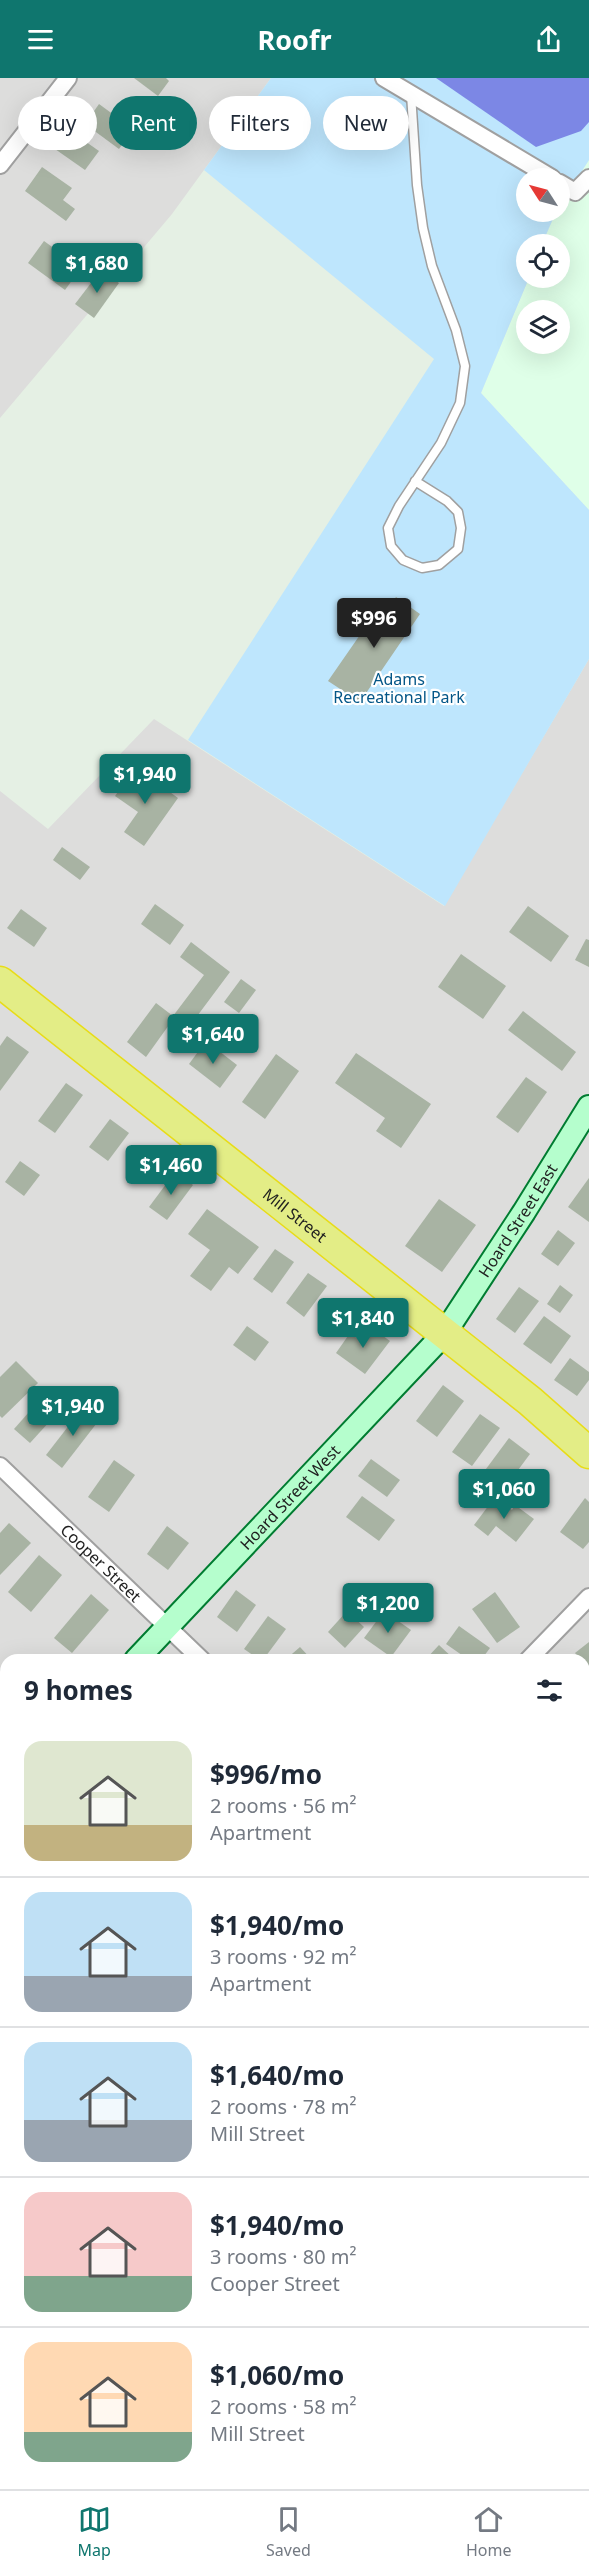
<!DOCTYPE html>
<meta charset="utf-8">
<style>
body{margin:0;font-family:"Noto Sans",sans-serif;background:#f6f6f7;color:#1f2937;height:100vh;display:flex;flex-direction:column;font-size:22px;white-space:nowrap}
*{box-sizing:border-box;margin:0}
p{font-size:20px;color:#747a83}
.icon{flex:none;width:33px;height:33px;fill:none;stroke:currentColor;stroke-width:2;stroke-linecap:round;stroke-linejoin:round}
.map{position:relative;flex:1;overflow:hidden}
.details{position:absolute;left:0px;top:1576px;width:590px;height:836px;display:flex;flex-direction:column;background:#fff;border-radius:18px 18px 0 0;box-shadow:0 6px 24px #0002}
.details>*{flex:none}
.hud{position:absolute;left:18px;top:18px;width:554px;height:54px;display:flex;gap:12px}
.needle{width:39px;rotate:306deg}
.tools{position:absolute;left:516px;top:90px;display:grid;gap:12px}
.tools a{display:grid;place-items:center;width:54px;height:54px;border-radius:50%;background:#fff;box-shadow:0 6px 24px #0002;font-size:30px}
.price{position:absolute;translate:-50% -51px;padding:0 14px;border-radius:6px;background:#0f766e;color:#fff;font-size:20px;line-height:39px;filter:drop-shadow(0 2px 3px #0008)}
.price::after{content:'';position:absolute;left:50%;top:36px;width:18px;height:14px;margin-left:-9px;background:inherit;clip-path:polygon(0 0,100% 0,50% 100%)}
.price.active{background:#222;color:#fff}
ul{padding:0;list-style:none}
li{display:flex;align-items:center;gap:18px;height:150px;padding:0 24px}
li+li{border-top:2px solid #e0e1e3}
li span{display:grid;place-items:center;flex:none;width:168px;height:120px;border-radius:18px;color:#555}
li>.icon{margin-inline-start:auto}
span .icon{width:72px;height:72px;fill:#fffc;stroke-width:1}
li b{font-size:26px}
h2{display:flex;justify-content:space-between;align-items:center;height:72px;padding:0 24px;font-size:26px}
.chip{padding:0 21px;border-radius:27px;background:#fff;box-shadow:0 6px 24px #0002;font-size:21px;line-height:54px}
.chip.active{background:#0f766e;color:#fff}
header{display:flex;justify-content:space-between;align-items:center;height:78px;padding:0 24px;background:#0f766e;color:#fff;font-size:27px;font-weight:700}
.tabs{display:flex;justify-content:space-around;align-items:center;height:84px;border-top:2px solid #e0e1e3;background:#fff;font-size:16px;color:#747a83}
.tabs a{display:grid;justify-items:center;gap:3px}
.tabs .active{color:#0f766e}
.map>svg:first-child{display:block}
.residential{fill:#dddddc;fill-rule:evenodd}
.education{fill:#dfffe8;fill-rule:evenodd}
.park{fill:#bee6fd}
.pitch{fill:#7c87e5}
.building{fill:#a8b3a3}
.lines{fill:none;stroke-linecap:round;stroke-linejoin:round}
.lane-casing{stroke:#a0a0a0;stroke-width:11}
.street-casing{stroke:#a0a0a0;stroke-width:20}
.secondary-casing{stroke:#007c31;stroke-width:26}
.highway-casing{stroke:#e8dc17;stroke-width:33}
.lane{stroke:#fff;stroke-width:8}
.street{stroke:#fff;stroke-width:16}
.secondary{stroke:#b5fecd;stroke-width:22}
.highway{stroke:#e3ed86;stroke-width:30}
.labels{text-anchor:middle;dominant-baseline:central;stroke-width:4.5;stroke-linejoin:round;paint-order:stroke}
.park-label{font-size:16px;fill:#035687;stroke:#fff}
.street-label{font-size:16px;fill:#1f1f1f;stroke:#fff}
</style>
<header><svg class="icon" aria-label="menu" viewBox="0 0 24 24"><path d="M4 6h16M4 12h16M4 18h16"/></svg>Roofr<svg class="icon" aria-label="share" viewBox="0 0 24 24"><path d="M12 15V3M7 8l5-5 5 5M5 13v7h14v-7"/></svg></header>
<div class="map">
<svg width="589" height="2411" viewBox="0 0 589 2411">
<rect width="100%" height="100%" fill="#e5f0e4"/>
<!-- residential -->
<g class="residential">
<path d="M0 0H271L172 136 0 340Z"/>
<path d="M589 581V2411H0V713L48 751 154 641 444 828ZM6 1582H584V2406H6Z"/>
</g>
<!-- education -->
<path class="education" d="M589 82V432L481 315 529 200H560V166H542L556 134H560V127ZM526 232H560V266H526Z"/>
<!-- park -->
<path class="park" d="M271 0H589V82L560 127V100H526V134H556L542 166H526V200H529L481 315 589 432V581L445 828 188 662 434 281 204 92Z"/>
<!-- pitch -->
<path class="pitch" d="M436 0H589V44L581 53 536 69Z"/>
<!-- building -->
<g class="building">
<path d="M134 0H166L169 3 158 18Z"/>
<path d="M99 26 133 51 119 71 85 46Z"/>
<path d="M69 52 99 73 85 92 55 71Z"/>
<path d="M42 89 72 110 63 122 75 131 66 143 25 113Z"/>
<path d="M44 163 81 190 65 212 28 185Z"/>
<path d="M101 192 119 205 94 240 75 226Z"/>
<path d="M396 519 420 536 360 624 328 603 380 528 387 532Z"/>
<path d="M136 689 178 720 144 768 124 754 138 734 115 718Z"/>
<path d="M62 769 90 789 80 802 53 782Z"/>
<path d="M155 826 184 847 170 867 141 846Z"/>
<path d="M528 828 569 858 551 884 509 854Z"/>
<path d="M21 831 47 850 34 869 7 850Z"/>
<path d="M586 861 589 862V889L575 882Z"/>
<path d="M191 864 230 894 183 957 169 947 146 979 127 964 156 925 173 938 204 897 180 879Z"/>
<path d="M461 876 506 908 483 941 438 909Z"/>
<path d="M241 901 256 912 239 935 224 924Z"/>
<path d="M523 933 576 974 562 993 508 952Z"/>
<path d="M229 945 234 949 227 961 221 957Z"/>
<path d="M7 958 29 974 0 1013V968Z"/>
<path d="M206 963 237 987 220 1010 189 986Z"/>
<path d="M356 975 431 1026 401 1070 376 1053 385 1040 335 1005Z"/>
<path d="M276 976 299 993 265 1041 242 1024Z"/>
<path d="M526 999 547 1014 518 1055 496 1039Z"/>
<path d="M66 1005 83 1017 55 1055 38 1043Z"/>
<path d="M110 1041 129 1055 108 1083 89 1069Z"/>
<path d="M20 1083 40 1097 24 1118 5 1104Z"/>
<path d="M175 1094 193 1107 167 1142 149 1129Z"/>
<path d="M589 1100V1144L568 1129Z"/>
<path d="M439 1121 476 1147 442 1194 405 1168Z"/>
<path d="M207 1131 259 1169 238 1196 229 1189 211 1213 190 1198 210 1172 188 1156Z"/>
<path d="M558 1152 575 1165 558 1188 541 1176Z"/>
<path d="M275 1171 294 1184 272 1215 253 1201Z"/>
<path d="M308 1195 327 1208 304 1239 286 1225Z"/>
<path d="M560 1207 573 1217 560 1235 547 1226Z"/>
<path d="M519 1209 539 1223 515 1255 496 1241Z"/>
<path d="M544 1238 571 1258 551 1286 523 1266Z"/>
<path d="M368 1247 390 1263 365 1296 336 1275 350 1255 358 1261Z"/>
<path d="M247 1248 269 1264 255 1283 233 1267Z"/>
<path d="M570 1280 589 1294V1302L577 1318 554 1302Z"/>
<path d="M16 1283 38 1305 2 1340 0 1338V1299Z"/>
<path d="M443 1307 464 1323 437 1359 416 1343Z"/>
<path d="M45 1316 61 1331 30 1365 14 1351Z"/>
<path d="M84 1328 100 1341 62 1390 46 1377Z"/>
<path d="M480 1336 500 1350 472 1388 452 1374Z"/>
<path d="M509 1360 530 1376 504 1411 483 1395Z"/>
<path d="M371 1381 400 1402 387 1419 358 1398Z"/>
<path d="M114 1382 135 1397 109 1434 88 1419Z"/>
<path d="M362 1418 395 1442 379 1463 346 1439Z"/>
<path d="M495 1419 512 1432 515 1427 534 1441 516 1464 496 1448 488 1458 474 1447Z"/>
<path d="M585 1420 589 1424V1464L583 1471 560 1454Z"/>
<path d="M9 1445 31 1465 0 1497V1455Z"/>
<path d="M167 1448 189 1465 168 1492 147 1476Z"/>
<path d="M39 1477 62 1497 31 1534 8 1514Z"/>
<path d="M236 1512 256 1527 237 1554 217 1539Z"/>
<path d="M495 1514 520 1549 497 1565 472 1531Z"/>
<path d="M91 1516 109 1532 72 1575 54 1560Z"/>
<path d="M347 1533 364 1549 345 1570 328 1554Z"/>
<path d="M384 1533 411 1552 391 1579 364 1560Z"/>
<path d="M268 1538 286 1551 263 1582H260L244 1571Z"/>
<path d="M459 1548 490 1570 481 1582H469L446 1566Z"/>
<path d="M589 1564V1592L575 1575Z"/>
<path d="M439 1567 455 1582H425Z"/>
<path d="M300 1569 312 1582H285Z"/>
<path d="M585 1755 589 1758 588 1788 584 1785Z"/>
<path d="M6 1775V1809L0 1802V1780Z"/>
<path d="M584 1839 589 1845V1871L584 1876Z"/>
<path d="M0 1899 6 1907V1929L0 1934Z"/>
<path d="M6 1959V1990L0 1984V1965Z"/>
<path d="M584 2009 589 2014V2032L584 2038Z"/>
<path d="M589 2061V2095L584 2090V2066Z"/>
<path d="M0 2192 6 2202V2226L0 2229Z"/>
<path d="M6 2245V2275L2 2277 0 2272V2248Z"/>
<path d="M584 2269 589 2273V2299L584 2295Z"/>
<path d="M122 2406H150L140 2411H125Z"/>
<path d="M188 2406H198L201 2411H180Z"/>
<path d="M240 2406H266L259 2411H243Z"/>
<path d="M528 2406H557L553 2411H525Z"/>
</g>
<g class="lines">
<defs>
<path id="lane" d="M411 16 417 107 423 150 432 188 456 252 465 288 460 325 441 365 399 428 388 450 391 468 403 482 422 490 439 487 458 471 461 450 458 434 447 423 415 403"/>
<g id="street">
<path d="M384 0 552 100"/>
<path d="M0 87 68 0"/>
<path d="M560 105 575 114 589 100"/>
<path id="s1" d="M0 1388 202 1582"/>
<path d="M528 1582 589 1519"/>
<path d="M0 1849 6 1857"/>
<path d="M584 1954 589 1959"/>
<path d="M0 2122 6 2116"/>
<path d="M584 2223 589 2218"/>
<path d="M0 2387 6 2398"/>
<path d="M435 2406 440 2411"/>
<path d="M340 2411 349 2406"/>
</g>
<g id="secondary">
<path id="s2" d="M136 1582 444 1256 524 1134 589 1029"/>
<path d="M0 1726 6 1720"/>
</g>
<g id="highway">
<path id="s3" d="M0 904 530 1323 589 1375"/>
</g>
</defs>
<!-- lane casing -->
<use href="#lane" class="lane-casing"/>
<!-- street casing -->
<use href="#street" class="street-casing"/>
<!-- secondary casing -->
<use href="#secondary" class="secondary-casing"/>
<!-- highway casing -->
<use href="#highway" class="highway-casing"/>
<!-- lane -->
<use href="#lane" class="lane"/>
<!-- street -->
<use href="#street" class="street"/>
<!-- secondary -->
<use href="#secondary" class="secondary"/>
<!-- highway -->
<use href="#highway" class="highway"/>
</g>
<g class="labels">
<!-- park labels -->
<g class="park-label">
<text x="399" y="601">Adams<tspan x="399" dy="18">Recreational Park</tspan></text>
</g>
<!-- street labels -->
<g class="street-label">
<text stroke="none"><textPath href="#s3" startOffset="376">Mill Street</textPath></text>
<text stroke="none"><textPath href="#s2" startOffset="584">Hoard Street East</textPath></text>
<text stroke="none"><textPath href="#s2" startOffset="224">Hoard Street West</textPath></text>
<text stroke="none"><textPath href="#s1" startOffset="140">Cooper Street</textPath></text>
</g>
</g>
</svg>
<div class="tools">
<a><svg class="needle" viewBox="-14 -14 28 28"><path d="M0-13l5 13h-10z" fill="#e53935"/><path d="M0 13l5-13h-10z" fill="#747a83"/></svg></a>
<a><svg class="icon" aria-label="locate" viewBox="0 0 24 24"><circle cx="12" cy="12" r="6"/><path d="M12 2v4M12 18v4M2 12h4M18 12h4"/></svg></a>
<a><svg class="icon" aria-label="layers" viewBox="0 0 24 24"><path d="M12 4l9 5-9 5-9-5zM3 14l9 5 9-5"/></svg></a>
</div>
<b class="price" style="left:97px;top:216px">$1,680</b>
<b class="price active" style="left:374px;top:571px">$996</b>
<b class="price" style="left:145px;top:727px">$1,940</b>
<b class="price" style="left:213px;top:987px">$1,640</b>
<b class="price" style="left:171px;top:1118px">$1,460</b>
<b class="price" style="left:363px;top:1271px">$1,840</b>
<b class="price" style="left:73px;top:1359px">$1,940</b>
<b class="price" style="left:504px;top:1442px">$1,060</b>
<b class="price" style="left:388px;top:1556px">$1,200</b>
<div class="hud">
<a class="chip">Buy</a>
<a class="chip active">Rent</a>
<a class="chip">Filters</a>
<a class="chip">New</a>
</div>
<section class="details">
<h2>9 homes<svg class="icon" aria-label="filters" viewBox="0 0 24 24"><path d="M4 7h16M4 17h16"/><circle cx="9" cy="7" r="2"/><circle cx="15" cy="17" r="2"/></svg></h2>
<ul>
<li><span style="background:linear-gradient(#dfe7d0 70%,#c2b280 0)"><svg class="icon" aria-label="home" viewBox="0 0 24 24"><path d="M3 11l9-7 9 7M6 9v11h12V9"/></svg></span><div><b>$996/mo</b><p>2 rooms · 56 m²</p><p>Apartment</p></div></li>
<li><span style="background:linear-gradient(#bfe0f5 70%,#9aa5b1 0)"><svg class="icon" aria-label="home" viewBox="0 0 24 24"><path d="M3 11l9-7 9 7M6 9v11h12V9"/></svg></span><div><b>$1,940/mo</b><p>3 rooms · 92 m²</p><p>Apartment</p></div></li>
<li><span style="background:linear-gradient(#bfe0f5 65%,#9aa5b1 0)"><svg class="icon" aria-label="home" viewBox="0 0 24 24"><path d="M3 11l9-7 9 7M6 9v11h12V9"/></svg></span><div><b>$1,640/mo</b><p>2 rooms · 78 m²</p><p>Mill Street</p></div></li>
<li><span style="background:linear-gradient(#f6c9c9 70%,#7fa58c 0)"><svg class="icon" aria-label="home" viewBox="0 0 24 24"><path d="M3 11l9-7 9 7M6 9v11h12V9"/></svg></span><div><b>$1,940/mo</b><p>3 rooms · 80 m²</p><p>Cooper Street</p></div></li>
<li><span style="background:linear-gradient(#ffd9b3 75%,#7fa58c 0)"><svg class="icon" aria-label="home" viewBox="0 0 24 24"><path d="M3 11l9-7 9 7M6 9v11h12V9"/></svg></span><div><b>$1,060/mo</b><p>2 rooms · 58 m²</p><p>Mill Street</p></div></li>
</ul>
</section>
</div>
<nav class="tabs">
<a class="active"><svg class="icon" aria-label="map" viewBox="0 0 24 24"><path d="M3 6l6-2 6 2 6-2v14l-6 2-6-2-6 2zM9 4v14M15 6v14"/></svg>Map</a>
<a><svg class="icon" aria-label="saved" viewBox="0 0 24 24"><path d="M7 4h10v16l-5-4-5 4z"/></svg>Saved</a>
<a><svg class="icon" aria-label="home" viewBox="0 0 24 24"><path d="M3 11l9-7 9 7M6 9v11h12V9"/></svg>Home</a>
</nav>
